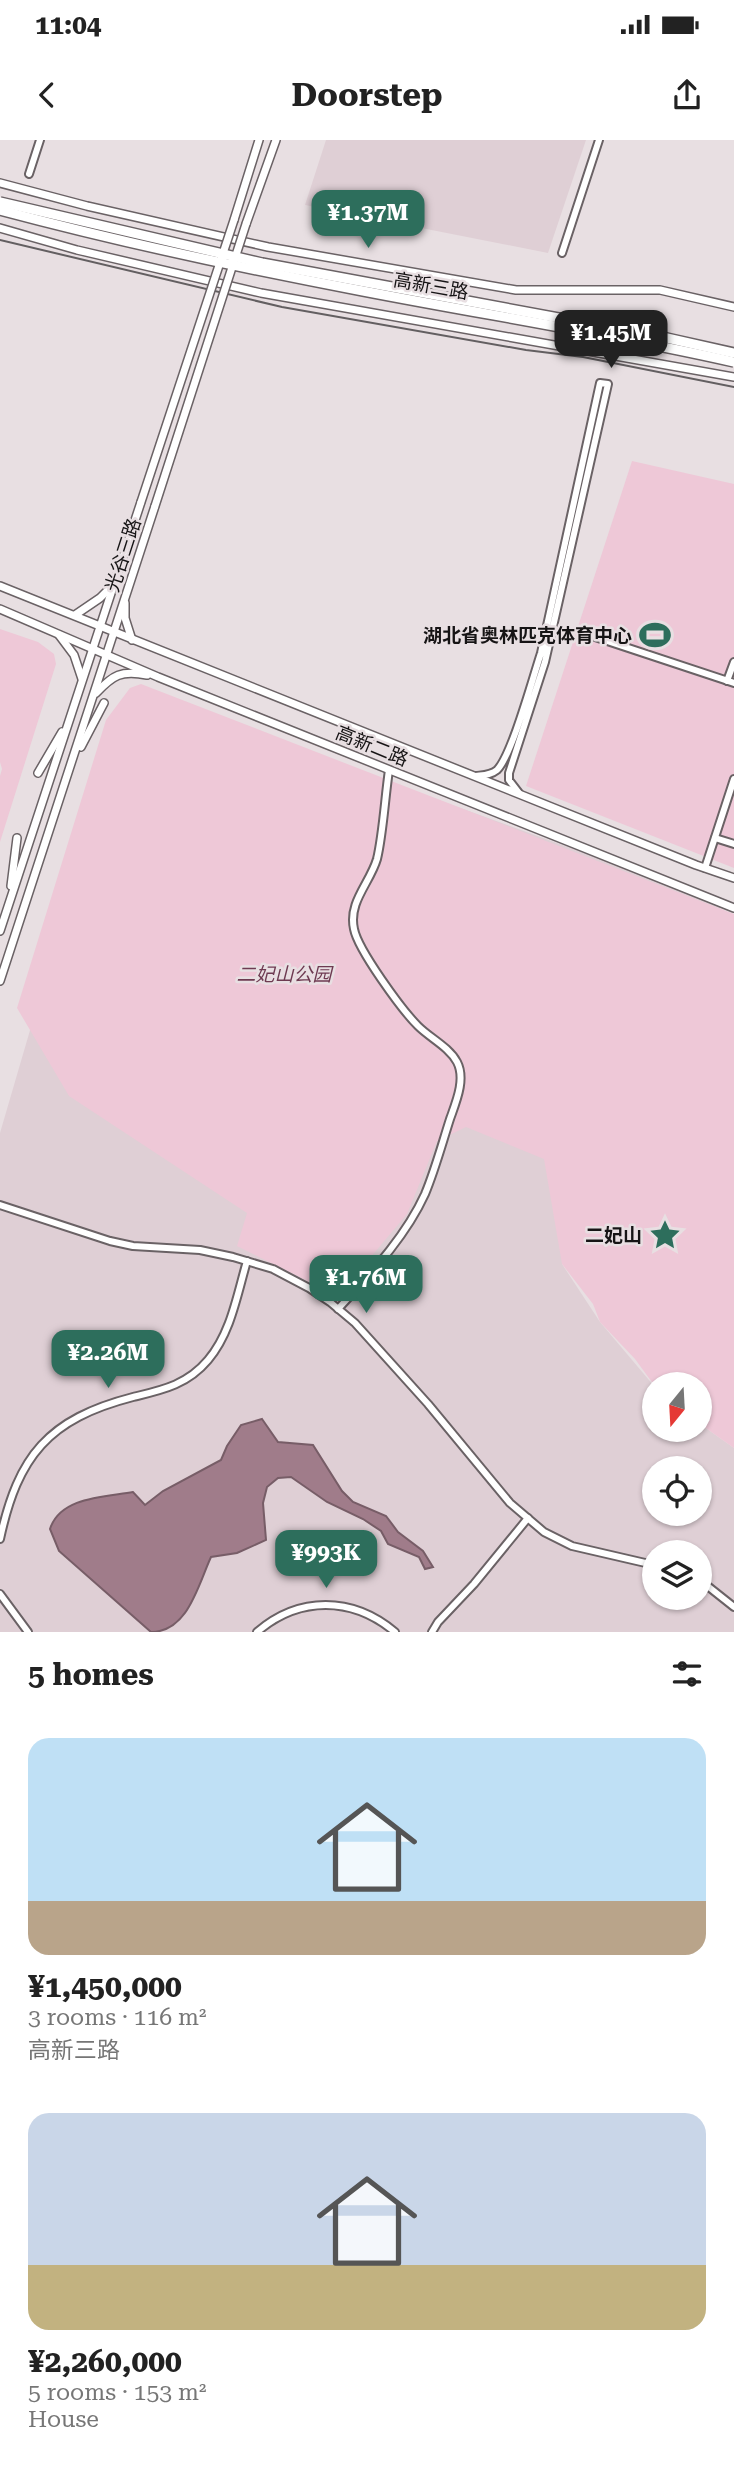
<!DOCTYPE html>
<meta charset="utf-8">
<style>
body{margin:0;font-family:"Roboto Serif","Noto Sans SC",serif;background:#f2f2f2;color:#222;height:100vh;display:flex;flex-direction:column;font-size:26px;white-space:nowrap}
*{box-sizing:border-box;margin:0}
p{font-size:23px;color:#767676}
.icon{flex:none;width:38px;height:38px;fill:none;stroke:currentColor;stroke-width:2;stroke-linecap:round;stroke-linejoin:round}
.map{position:relative;height:1492px;overflow:hidden}
.drawer{display:flex;flex-direction:column;background:#fff;flex:1}
.drawer>*{flex:none}
.needle{width:46px;rotate:198deg}
.buttons{position:absolute;left:642px;top:1232px;display:grid;gap:14px}
.buttons a{display:grid;place-items:center;width:70px;height:70px;border-radius:50%;background:#fff;box-shadow:0 2px 5px #0004;font-size:35px}
.price{position:absolute;translate:-50% -60px;padding:0 16px;border-radius:14px;background:#2d6e5c;color:#fff;font-size:23px;line-height:46px;filter:drop-shadow(0 2px 4px #0008)}
.price::after{content:'';position:absolute;left:50%;top:42px;width:21px;height:16px;margin-left:-10px;background:inherit;clip-path:polygon(0 0,100% 0,50% 100%)}
.price.current{background:#222;color:#fff}
ul{padding:0;list-style:none}
li{display:grid;align-content:center;gap:14px;height:371px;padding:0 28px}
li span{display:grid;place-items:center;height:217px;border-radius:21px;color:#555}
li>.icon{margin-inline-start:auto}
span .icon{width:126px;height:126px;fill:#fffc;stroke-width:1}
li b{font-size:30px}
h2{display:flex;justify-content:space-between;align-items:center;height:84px;padding:0 28px;font-size:30px}
.status{display:flex;justify-content:space-between;align-items:center;height:49px;padding:0 35px;background:#fff;direction:ltr}
.status svg{height:19px;fill:currentColor}
header{display:flex;justify-content:space-between;align-items:center;height:91px;padding:0 28px;background:#fff;font-size:32px;font-weight:700}
.map>svg:first-child{display:block}
.built{fill:#dfcfd5;fill-rule:evenodd}
.green{fill:#eec8d7}
.water{fill:#a07c8a;stroke:#775d67;stroke-width:2}
.lines{fill:none;stroke-linecap:round;stroke-linejoin:round}
.minor-casing{stroke:#6a6265;stroke-width:10}
.major-casing{stroke:#6a6265;stroke-width:10}
.minor{stroke:#fff;stroke-width:6}
.major{stroke:#fff;stroke-width:7}
.tram{stroke:#635f61;stroke-width:2}
.major-bridge-casing{stroke:#6a6265;stroke-width:10;stroke-linecap:butt}
.highway-bridge-casing{stroke:#6a6265;stroke-width:12;stroke-linecap:butt}
.major-bridge{stroke:#fff;stroke-width:7}
.highway-bridge{stroke:#fff;stroke-width:9}
.labels{text-anchor:middle;dominant-baseline:central;stroke-width:5;stroke-linejoin:round;paint-order:stroke}
.street-label{font-size:19px;fill:#161415;stroke:#e8dfe2}
.poi-label{font-size:19px;font-weight:bold;fill:#161415;stroke:#e8dfe2;text-anchor:end}
.park-label{font-size:19px;font-style:italic;fill:#6e3a51;stroke:#e8dfe2}
</style>
<div class="status"><b>11:04</b><svg viewBox="0 0 49 12"><path d="M0 12V9h3v3zM5 12V6h3v6zM10 12V3h3v9zM15 12V0h3v12zM26 1h20v11H26zM47 4h2v5h-2z"/></svg></div>
<header><svg class="icon" aria-label="back" viewBox="0 0 24 24"><path d="M15 5l-7 7 7 7"/></svg>Doorstep<svg class="icon" aria-label="share" viewBox="0 0 24 24"><path d="M12 15V3M7 8l5-5 5 5M5 13v7h14v-7"/></svg></header>
<div class="map">
<svg width="734" height="1492" viewBox="0 0 734 1492">
<rect width="100%" height="100%" fill="#e8dfe2"/>
<!-- built -->
<g class="built">
<path d="M326 0H586L548 113 305 65Z"/>
<path d="M130 548 722 763 717 779 578 982 562 1124 600 1182 654 1246V1290H700V1284L734 1308V1492H0V993ZM654 1328H700V1374H654ZM654 1412H700V1458H654Z"/>
</g>
<!-- green -->
<g class="green">
<path d="M632 321 734 344V728L526 646Z"/>
<path d="M0 489 38 502 54 514 56 524 0 702V636L2 629 0 622Z"/>
<path d="M141 544 734 774V1308L700 1284V1244L654 1245 635 1219 600 1182 593 1164 562 1124 544 1019 466 987 437 1001 407 1074 338 1156 237 1106 247 1073 69 956 17 868 106 580 130 548Z"/>
</g>
<!-- water -->
<path class="water" d="M262 1279 278 1302 313 1305 342 1351 353 1362 386 1376 398 1392 423 1411 433 1427 425 1429 419 1417 388 1404 381 1391 363 1379 327 1362 291 1337 278 1338 267 1347 263 1363 266 1400 237 1413 211 1417C198 1445 188 1492 151 1492L59 1411 50 1389C60 1357 104 1357 133 1352L145 1365 163 1351 221 1320 227 1306 241 1285Z"/>
<g class="lines">
<defs>
<g id="minor">
<path d="M29 34 40 0"/>
<path d="M562 113 599 0"/>
<path d="M589 495 734 543"/>
<path d="M727 541 734 522"/>
<path d="M476 636C484 635 491 635 497 630 512 615 533 537 541 513L600 243 608 244 545 522 509 633V640L519 653"/>
<path d="M715 698 734 704"/>
<path d="M705 728 734 639"/>
<path d="M0 1065 110 1101 133 1106 200 1110 233 1117 273 1129 309 1148 330 1162 355 1183 428 1264 510 1363 544 1392 572 1406 654 1425"/>
<path d="M338 1169C370 1134 405 1098 425 1054 435 1030 442 1004 450 979 456 962 466 939 457 922 449 907 430 898 418 886 402 870 358 810 354 789 348 762 370 743 377 719 383 694 385 657 389 630"/>
<path d="M0 1399C18 1316 48 1279 133 1257 162 1250 187 1245 208 1220 231 1193 237 1155 247 1121"/>
<path d="M700 1440 734 1467"/>
<path d="M0 1454 28 1492"/>
<path d="M257 1492C299 1456 352 1456 395 1492"/>
<path d="M432 1492 438 1482 474 1444 528 1378"/>
</g>
<g id="major">
<path d="M0 43 87 66 268 107 516 150H660L734 167"/>
<path d="M234 80 259 0"/>
<path d="M246 84 276 0"/>
<path d="M0 88 77 110 261 153 734 237"/>
<path d="M0 446 696 725 734 738"/>
<path d="M125 463V478L132 500"/>
<path d="M0 469 158 537 734 768"/>
<path d="M75 475 100 458 109 449"/>
<path d="M59 495 74 515 82 539"/>
<path d="M96 553C113 535 121 530 147 535"/>
<path d="M81 607 104 563"/>
<path d="M38 633 62 592"/>
<path d="M11 746 17 698"/>
<path d="M0 791 141 362"/>
<path d="M0 841 155 366"/>
</g>
</defs>
<!-- minor casing -->
<use href="#minor" class="minor-casing"/>
<!-- major casing -->
<use href="#major" class="major-casing"/>
<!-- minor -->
<use href="#minor" class="minor"/>
<!-- major -->
<use href="#major" class="major"/>
<!-- tram -->
<path class="tram" d="M0 100 282 167 526 210 583 217 734 247"/>
<defs>
<g id="major-bridge">
<path d="M141 362 234 80"/>
<path d="M155 366 246 84"/>
</g>
<g id="highway-bridge">
<path d="M0 62 262 123 667 198 734 213"/>
<path d="M0 70C120 102 241 128 363 151 487 175 611 194 734 222"/>
</g>
</defs>
<!-- major-bridge casing -->
<use href="#major-bridge" class="major-bridge-casing"/>
<!-- highway-bridge casing -->
<use href="#highway-bridge" class="highway-bridge-casing"/>
<!-- major-bridge -->
<use href="#major-bridge" class="major-bridge"/>
<!-- highway-bridge -->
<use href="#highway-bridge" class="highway-bridge"/>
</g>
<!-- icons -->
<defs>
<symbol id="stadium-bare" viewBox="-9 -9 18 18"><path d="M0-5a6.5 5 0 1 0 0 10a6.5 5 0 1 0 0-10ZM-3.5-1.8h7v3.6h-7Z" fill="#2d6e5c" stroke="#e8dfe2" stroke-width="2.5" paint-order="stroke"/></symbol>
<symbol id="sight-bare" viewBox="-9 -9 18 18"><path d="M0-6L1.8-2.2L6-1.7L2.9 1.2L3.7 5.4L0 3.3L-3.7 5.4L-2.9 1.2L-6-1.7L-1.8-2.2Z" fill="#2d6e5c" stroke="#e8dfe2" stroke-width="2.5" paint-order="stroke"/></symbol>
</defs>
<g fill-rule="evenodd">
<use href="#stadium-bare" x="633" y="473" width="44" height="44"/>
<use href="#sight-bare" x="643" y="1073" width="44" height="44"/>
</g>
<g class="labels">
<!-- street labels -->
<g class="street-label">
<text transform="translate(431 146) rotate(10)">高新三路</text>
<text transform="translate(123 415) rotate(-72)">光谷三路</text>
<text transform="translate(372 606) rotate(22)">高新二路</text>
</g>
<!-- poi labels -->
<g class="poi-label">
<text x="632" y="495">湖北省奥林匹克体育中心</text>
<text x="642" y="1095">二妃山</text>
</g>
<!-- park labels -->
<g class="park-label">
<text x="284" y="834">二妃山公园</text>
</g>
</g>
</svg>
<div class="buttons">
<a><svg class="needle" viewBox="-14 -14 28 28"><path d="M0-13l5 13h-10z" fill="#e53935"/><path d="M0 13l5-13h-10z" fill="#767676"/></svg></a>
<a><svg class="icon" aria-label="locate" viewBox="0 0 24 24"><circle cx="12" cy="12" r="6"/><path d="M12 2v4M12 18v4M2 12h4M18 12h4"/></svg></a>
<a><svg class="icon" aria-label="layers" viewBox="0 0 24 24"><path d="M12 4l9 5-9 5-9-5zM3 14l9 5 9-5"/></svg></a>
</div>
<b class="price" style="left:368px;top:110px">¥1.37M</b>
<b class="price current" style="left:611px;top:230px">¥1.45M</b>
<b class="price" style="left:366px;top:1175px">¥1.76M</b>
<b class="price" style="left:108px;top:1250px">¥2.26M</b>
<b class="price" style="left:326px;top:1450px">¥993K</b>
</div>
<section class="drawer">
<h2>5 homes<svg class="icon" aria-label="filters" viewBox="0 0 24 24"><path d="M4 7h16M4 17h16"/><circle cx="9" cy="7" r="2"/><circle cx="15" cy="17" r="2"/></svg></h2>
<ul>
<li><span style="background:linear-gradient(#bfe0f5 75%,#b9a48a 0)"><svg class="icon" aria-label="home" viewBox="0 0 24 24"><path d="M3 11l9-7 9 7M6 9v11h12V9"/></svg></span><div><b>¥1,450,000</b><p>3 rooms · 116 m²</p><p>高新三路</p></div></li>
<li><span style="background:linear-gradient(#c9d6e8 70%,#c2b280 0)"><svg class="icon" aria-label="home" viewBox="0 0 24 24"><path d="M3 11l9-7 9 7M6 9v11h12V9"/></svg></span><div><b>¥2,260,000</b><p>5 rooms · 153 m²</p><p>House</p></div></li>
</ul>
</section>
